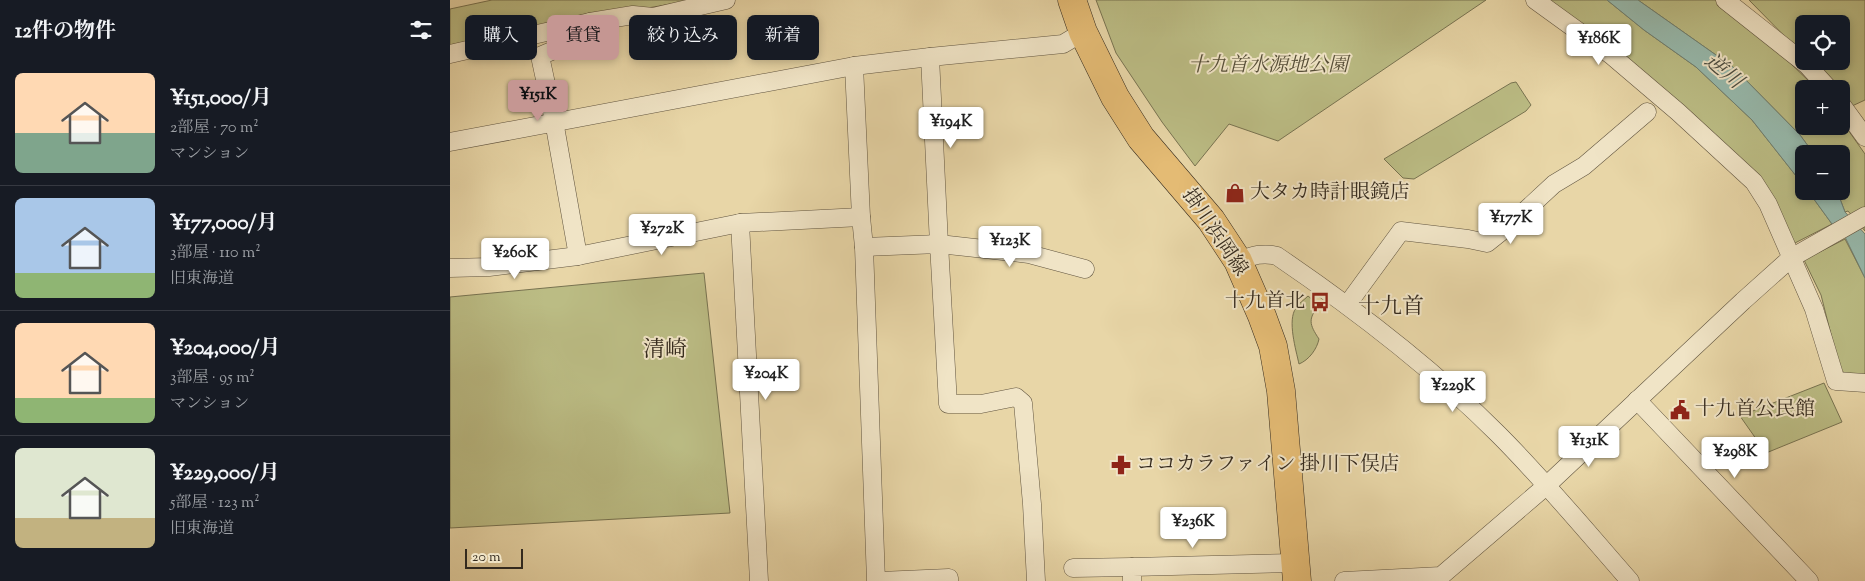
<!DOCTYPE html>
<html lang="ja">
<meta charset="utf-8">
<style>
body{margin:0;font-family:"Sorts Mill Goudy","Noto Serif JP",serif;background:#242831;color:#f1f3f6;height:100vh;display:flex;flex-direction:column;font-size:19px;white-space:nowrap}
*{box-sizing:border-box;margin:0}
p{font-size:16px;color:#9ea1a6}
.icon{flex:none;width:28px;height:28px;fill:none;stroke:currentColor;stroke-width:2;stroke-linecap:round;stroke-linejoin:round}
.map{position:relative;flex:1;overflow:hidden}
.drawer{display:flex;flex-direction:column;background:#171b24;width:450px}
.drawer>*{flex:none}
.top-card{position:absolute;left:15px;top:15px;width:475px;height:45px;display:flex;gap:10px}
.controls{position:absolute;left:1345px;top:15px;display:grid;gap:10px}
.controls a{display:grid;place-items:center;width:55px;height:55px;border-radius:8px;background:#171b24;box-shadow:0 2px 8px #0003;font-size:25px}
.scale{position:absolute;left:15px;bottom:12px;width:58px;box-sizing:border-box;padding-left:5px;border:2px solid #342a1e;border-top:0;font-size:14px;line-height:18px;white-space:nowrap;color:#342a1e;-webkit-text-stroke:4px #f0e4c6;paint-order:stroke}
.price{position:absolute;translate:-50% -42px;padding:0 11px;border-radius:5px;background:#fff;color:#222;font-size:16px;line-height:32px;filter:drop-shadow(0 1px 2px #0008)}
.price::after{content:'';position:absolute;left:50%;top:30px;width:15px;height:11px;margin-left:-8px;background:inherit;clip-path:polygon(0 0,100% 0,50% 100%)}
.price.current{background:#c59692;color:#111}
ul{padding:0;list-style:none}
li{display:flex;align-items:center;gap:15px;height:125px;padding:0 15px}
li+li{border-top:1px solid #363941}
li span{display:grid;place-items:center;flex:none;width:140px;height:100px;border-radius:8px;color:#555}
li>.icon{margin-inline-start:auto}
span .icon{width:60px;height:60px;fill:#fffc;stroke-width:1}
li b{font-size:21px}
h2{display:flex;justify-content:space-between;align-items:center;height:60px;padding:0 15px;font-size:21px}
.chip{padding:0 18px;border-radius:8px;background:#171b24;box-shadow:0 2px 8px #0003;font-size:18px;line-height:45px}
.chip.current{background:#c59692;color:#111}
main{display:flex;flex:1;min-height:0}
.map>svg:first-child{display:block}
.green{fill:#bbbc84;stroke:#787351}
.water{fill:#97b9ac;stroke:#6f8073}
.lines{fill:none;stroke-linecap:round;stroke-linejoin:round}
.street-casing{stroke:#615540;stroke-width:19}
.primary-casing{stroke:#342a1e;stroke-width:29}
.street{stroke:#f0e4c6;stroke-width:18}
.primary{stroke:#e4bb74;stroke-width:28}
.labels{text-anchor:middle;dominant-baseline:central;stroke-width:4;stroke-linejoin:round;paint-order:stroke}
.park-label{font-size:20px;font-style:italic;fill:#564e38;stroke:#f0e4c6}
.poi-label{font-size:20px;fill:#342a1e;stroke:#f0e4c6;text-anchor:start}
.street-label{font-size:20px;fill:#342a1e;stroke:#f0e4c6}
.water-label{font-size:21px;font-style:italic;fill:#4d4e42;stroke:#f0e4c6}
.quarter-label{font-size:22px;fill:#342a1e;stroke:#f0e4c6}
</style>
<main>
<section class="drawer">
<h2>12件の物件<svg class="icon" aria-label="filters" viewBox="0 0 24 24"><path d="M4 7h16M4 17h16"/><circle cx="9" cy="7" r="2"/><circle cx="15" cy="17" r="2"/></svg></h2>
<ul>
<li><span style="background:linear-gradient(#ffd9b3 60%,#7fa58c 0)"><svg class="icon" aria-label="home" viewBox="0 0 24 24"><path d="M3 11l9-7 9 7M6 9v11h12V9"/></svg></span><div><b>¥151,000/月</b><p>2部屋 · 70 m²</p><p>マンション</p></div></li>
<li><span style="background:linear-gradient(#a9c7e8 75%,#8fb573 0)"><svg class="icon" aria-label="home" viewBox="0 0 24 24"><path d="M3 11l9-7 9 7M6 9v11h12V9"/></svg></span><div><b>¥177,000/月</b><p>3部屋 · 110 m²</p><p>旧東海道</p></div></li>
<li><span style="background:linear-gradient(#ffd9b3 75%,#8fb573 0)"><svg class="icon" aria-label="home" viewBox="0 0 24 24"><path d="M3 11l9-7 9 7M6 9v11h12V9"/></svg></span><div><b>¥204,000/月</b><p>3部屋 · 95 m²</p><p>マンション</p></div></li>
<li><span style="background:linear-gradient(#dfe7d0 70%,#c2b280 0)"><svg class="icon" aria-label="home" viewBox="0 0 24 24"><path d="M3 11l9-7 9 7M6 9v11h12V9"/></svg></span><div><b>¥229,000/月</b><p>5部屋 · 123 m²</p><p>旧東海道</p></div></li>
</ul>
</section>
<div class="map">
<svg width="1415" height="581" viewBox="0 0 1415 581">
<rect width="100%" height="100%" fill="#e8d6a7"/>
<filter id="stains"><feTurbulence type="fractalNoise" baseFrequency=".004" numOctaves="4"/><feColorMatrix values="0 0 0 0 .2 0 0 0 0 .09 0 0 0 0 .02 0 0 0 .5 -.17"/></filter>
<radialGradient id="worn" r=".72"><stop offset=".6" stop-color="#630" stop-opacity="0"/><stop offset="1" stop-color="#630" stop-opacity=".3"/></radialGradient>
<!-- green -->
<g class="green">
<path d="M42 0H244L77 29 0 45V9Z"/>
<path d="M646 0H1036L828 141 779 124 745 166 712 122 666 53Z"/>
<path d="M1090 0H1157L1194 30 1246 67 1302 120 1354 186V191H1358L1382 224 1343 244 1322 197Z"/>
<path d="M1188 0H1268L1301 25 1367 89H1354V126H1391V120L1415 154V231L1398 211 1395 212 1387 191H1391V154H1364L1350 135 1283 67Z"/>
<path d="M1299 0H1415V100L1402 106 1391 94V89H1386L1359 61H1391V24H1354V56Z"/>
<path d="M1066 82 1081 105 1076 111 964 179 953 178 934 159 1061 83Z"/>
<path d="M1395 239 1415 278V377L1400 376 1390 370 1371 295 1354 260Z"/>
<path d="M254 273 280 513 0 528V297Z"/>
<path d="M858 296 869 305C858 319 859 324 869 339 867 349 859 360 849 364 846 350 837 320 846 308 849 303 854 300 858 296Z"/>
<path d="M1374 383 1392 422 1316 453 1290 416Z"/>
</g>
<!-- water -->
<g class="water">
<path d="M1157 0H1188L1283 67 1350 135 1364 154H1354V186L1302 120 1246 67 1194 30Z"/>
<path d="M1358 191H1387L1395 212 1415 234V278L1395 237 1382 224Z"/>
</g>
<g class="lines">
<defs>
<g id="street">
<path d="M1085 0 1161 55 1228 112 1304 182 1318 204 1364 309 1386 381 1415 383"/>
<path d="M1275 0 1357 65 1379 89"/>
<path d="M0 54 140 22 183 15 203 17 276 0"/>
<path d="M480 57 489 244 579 254 635 269"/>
<path d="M404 66 411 217"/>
<path d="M1391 104 1415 137"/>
<path d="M0 142 404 66 480 57 613 44 633 32"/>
<path d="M290 223 309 581"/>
<path d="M414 247 426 581"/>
<path d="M128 256 104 121 90 56 132 38 140 22"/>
<path d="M788 261C802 256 812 252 827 256 905 309 981 367 1048 434 1095 481 1137 532 1180 581"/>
<path d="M0 268 39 267 128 256 290 223 411 217 414 247 489 244 498 404H531L566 397 573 403 582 504 586 581"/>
<path d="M897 305 951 231 1018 239 1037 243 1062 223 1104 184 1134 166 1197 112"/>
<path d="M1187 400 1359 581"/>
<path d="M623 568 682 567"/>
<path d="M430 581 499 578V581"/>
<path d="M682 581V567L845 563"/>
<path d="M894 581 991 576 1096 486 1293 301 1341 258 1415 216"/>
</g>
<path id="primary" d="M622 0 633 32 665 97 691 138 761 220 788 261 812 316 823 346 831 391 847 581"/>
</defs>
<!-- street casing -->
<use href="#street" class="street-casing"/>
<!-- primary casing -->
<use href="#primary" class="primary-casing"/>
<!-- street -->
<use href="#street" class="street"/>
<!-- primary -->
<use href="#primary" class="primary"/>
</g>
<!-- icons -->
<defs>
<symbol id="shop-bare" viewBox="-9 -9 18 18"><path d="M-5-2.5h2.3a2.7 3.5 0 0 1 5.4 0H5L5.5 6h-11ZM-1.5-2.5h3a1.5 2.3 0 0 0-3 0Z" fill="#8f2418" stroke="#f0e4c6" stroke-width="2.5" paint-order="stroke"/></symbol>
<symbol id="bus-bare" viewBox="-9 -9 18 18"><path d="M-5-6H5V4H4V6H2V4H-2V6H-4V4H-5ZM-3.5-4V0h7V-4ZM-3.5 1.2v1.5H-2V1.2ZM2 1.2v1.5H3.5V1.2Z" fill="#8f2418" stroke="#f0e4c6" stroke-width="2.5" paint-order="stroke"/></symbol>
<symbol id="civic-bare" viewBox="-9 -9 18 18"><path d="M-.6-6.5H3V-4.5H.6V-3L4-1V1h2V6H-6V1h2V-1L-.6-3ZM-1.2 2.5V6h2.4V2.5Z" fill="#8f2418" stroke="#f0e4c6" stroke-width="2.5" paint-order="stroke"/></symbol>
<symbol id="pharmacy-bare" viewBox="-9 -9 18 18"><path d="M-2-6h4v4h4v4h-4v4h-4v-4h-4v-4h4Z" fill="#8f2418" stroke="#f0e4c6" stroke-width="2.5" paint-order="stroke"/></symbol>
</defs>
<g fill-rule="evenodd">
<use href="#shop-bare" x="771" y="179" width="28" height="28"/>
<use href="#bus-bare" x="856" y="288" width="28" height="28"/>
<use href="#civic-bare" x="1216" y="396" width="28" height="28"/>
<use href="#pharmacy-bare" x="657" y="451" width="28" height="28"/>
</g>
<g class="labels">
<!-- park labels -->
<g class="park-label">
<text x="818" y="66">十九首水源地公園</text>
</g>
<!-- poi labels -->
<g class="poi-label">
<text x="800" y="193">大タカ時計眼鏡店</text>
<text x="855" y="302" text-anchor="end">十九首北</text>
<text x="1245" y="410">十九首公民館</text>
<text x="686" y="465">ココカラファイン 掛川下俣店</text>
</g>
<!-- street labels -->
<g class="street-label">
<text transform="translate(764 233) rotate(56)">掛川浜岡線</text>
</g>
<!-- water labels -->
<g class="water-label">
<text transform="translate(1273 72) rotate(40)">逆川</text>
</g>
<!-- quarter labels -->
<g class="quarter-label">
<text x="941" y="308">十九首</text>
<text x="215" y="351">清崎</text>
</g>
</g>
<rect width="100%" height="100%" filter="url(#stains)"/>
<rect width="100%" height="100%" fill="url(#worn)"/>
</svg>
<div class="controls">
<a><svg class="icon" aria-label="locate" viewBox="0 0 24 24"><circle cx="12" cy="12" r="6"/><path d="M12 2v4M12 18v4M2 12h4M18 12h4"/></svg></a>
<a>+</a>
<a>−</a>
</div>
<div class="scale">20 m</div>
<b class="price" style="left:1149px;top:66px">¥186K</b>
<b class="price current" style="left:88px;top:122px">¥151K</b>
<b class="price" style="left:501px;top:149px">¥194K</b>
<b class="price" style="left:1061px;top:245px">¥177K</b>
<b class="price" style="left:212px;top:256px">¥272K</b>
<b class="price" style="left:560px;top:268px">¥123K</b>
<b class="price" style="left:65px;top:280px">¥260K</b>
<b class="price" style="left:316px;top:401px">¥204K</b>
<b class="price" style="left:1003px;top:413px">¥229K</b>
<b class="price" style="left:1139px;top:468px">¥131K</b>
<b class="price" style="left:1285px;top:479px">¥298K</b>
<b class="price" style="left:743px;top:549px">¥236K</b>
<div class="top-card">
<a class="chip">購入</a>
<a class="chip current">賃貸</a>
<a class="chip">絞り込み</a>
<a class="chip">新着</a>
</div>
</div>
</main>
